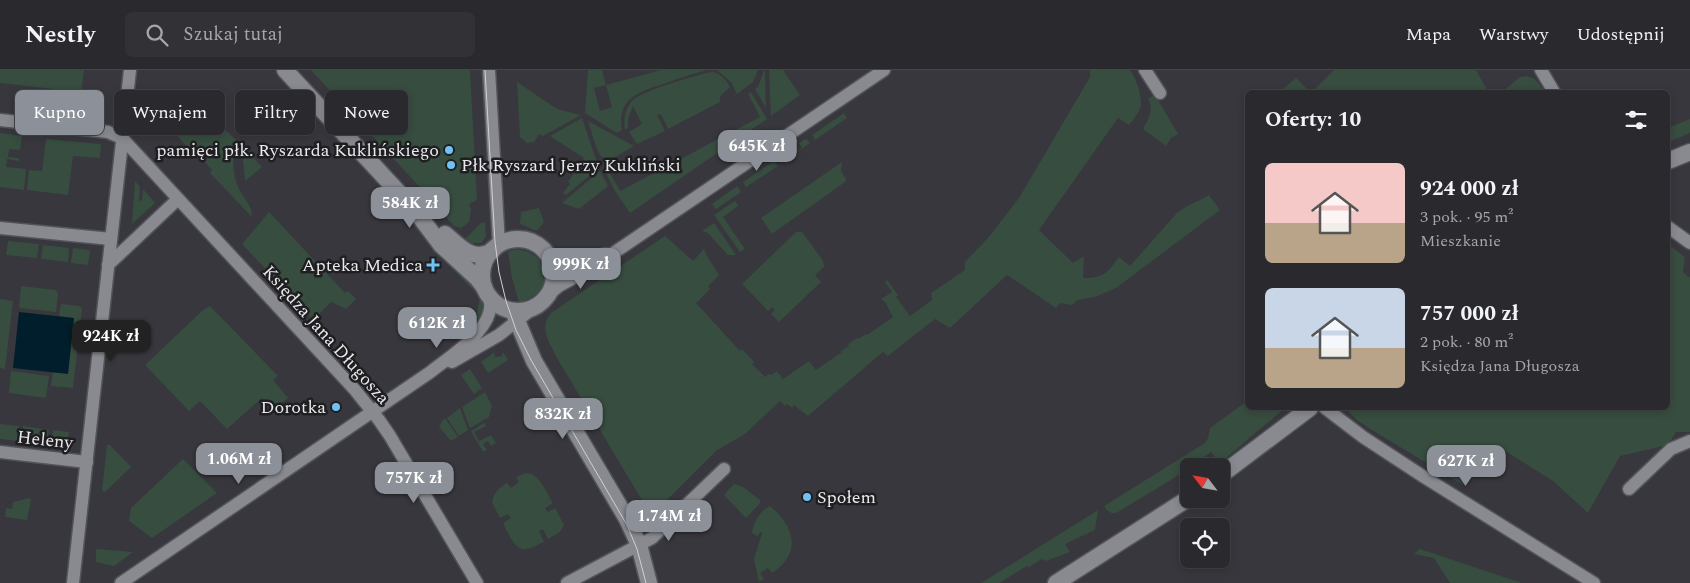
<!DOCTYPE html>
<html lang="pl">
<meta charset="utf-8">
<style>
body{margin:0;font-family:Spectral,serif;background:#313136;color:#f1f3f6;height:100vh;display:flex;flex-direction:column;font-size:19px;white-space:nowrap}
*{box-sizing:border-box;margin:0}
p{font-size:16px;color:#a5a6aa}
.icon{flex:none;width:28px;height:28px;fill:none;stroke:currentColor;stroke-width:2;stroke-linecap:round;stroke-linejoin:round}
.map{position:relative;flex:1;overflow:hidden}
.side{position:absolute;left:1245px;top:20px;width:425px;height:320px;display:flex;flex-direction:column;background:#29292e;border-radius:8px;box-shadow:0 2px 8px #0003,0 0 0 1px #45454a}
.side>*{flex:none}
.banner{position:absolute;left:15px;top:20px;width:475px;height:45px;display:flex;gap:10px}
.needle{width:32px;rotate:301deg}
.controls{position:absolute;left:1180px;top:388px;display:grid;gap:10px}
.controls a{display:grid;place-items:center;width:50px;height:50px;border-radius:8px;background:#29292e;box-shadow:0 2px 8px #0003,0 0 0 1px #45454a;font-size:25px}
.price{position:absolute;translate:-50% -42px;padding:0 11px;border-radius:10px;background:#8c9099;color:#fff;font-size:16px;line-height:32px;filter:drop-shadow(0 1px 2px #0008)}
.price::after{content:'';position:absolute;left:50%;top:30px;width:15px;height:11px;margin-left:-8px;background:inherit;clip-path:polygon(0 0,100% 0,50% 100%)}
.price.on{background:#222;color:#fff}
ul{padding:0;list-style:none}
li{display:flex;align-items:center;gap:15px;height:125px;padding:0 20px}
li span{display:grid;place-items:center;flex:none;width:140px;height:100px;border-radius:8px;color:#555}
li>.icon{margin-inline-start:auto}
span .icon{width:60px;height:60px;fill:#fffc;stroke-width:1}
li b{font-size:21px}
h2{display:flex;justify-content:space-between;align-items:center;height:60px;padding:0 20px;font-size:21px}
.pill{padding:0 18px;border-radius:8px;background:#29292e;box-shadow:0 2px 8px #0003,0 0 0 1px #45454a;font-size:18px;line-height:45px}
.pill.on{background:#8c9099;color:#fff}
header{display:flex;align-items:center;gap:30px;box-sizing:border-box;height:70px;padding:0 25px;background:#29292e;border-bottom:1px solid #45454a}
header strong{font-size:24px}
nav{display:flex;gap:28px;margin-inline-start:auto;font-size:18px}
.search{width:350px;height:45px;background:#313136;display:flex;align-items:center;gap:12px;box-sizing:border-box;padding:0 18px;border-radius:8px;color:#a5a6aa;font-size:19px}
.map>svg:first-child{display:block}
.green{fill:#374d3f}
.water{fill:#001e2b}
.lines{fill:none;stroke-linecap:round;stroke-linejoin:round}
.minor-casing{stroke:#535459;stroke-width:15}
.tertiary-casing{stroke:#535459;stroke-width:19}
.minor{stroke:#898a90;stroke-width:12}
.tertiary{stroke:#898a90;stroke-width:16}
.tram{stroke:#d0d0d5;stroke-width:1}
.poi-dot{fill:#70c2f4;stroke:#1f1f22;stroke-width:2}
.labels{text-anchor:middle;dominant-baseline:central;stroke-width:5;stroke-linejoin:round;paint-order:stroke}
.poi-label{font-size:18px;fill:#eaeaee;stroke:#1f1f22;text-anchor:end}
.street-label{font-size:18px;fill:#eaeaee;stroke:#1f1f22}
</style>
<header>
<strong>Nestly</strong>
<div class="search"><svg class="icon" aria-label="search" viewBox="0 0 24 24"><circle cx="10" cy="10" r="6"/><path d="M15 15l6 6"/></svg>Szukaj tutaj</div>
<nav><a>Mapa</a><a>Warstwy</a><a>Udostępnij</a></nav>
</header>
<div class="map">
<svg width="1690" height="513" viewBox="0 0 1690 513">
<rect width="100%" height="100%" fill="#37373d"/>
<!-- green -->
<g class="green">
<path d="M0 0H84L81 22 0 13Z"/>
<path d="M311 0H470L477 130 469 134 471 139 469 152 461 158 454 156 444 145V143Z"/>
<path d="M588 0H602L606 15 594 18 600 41 612 37 606 15 661 0H707C694 3 681 8 669 12 643 21 616 26 622 60L617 63 585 43Z"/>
<path d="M717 0H758L753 12 737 24 731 12Z"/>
<path d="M764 0H765L766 38 755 19 758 17Z"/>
<path d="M769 0H783L800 25 771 46Z"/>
<path d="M1090 0H1129C1135 4 1142 26 1141 34 1140 42 1134 49 1129 55L1118 48 1039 160 1073 193 1084 186 1083 208C1104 208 1107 203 1119 187L1130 196 1176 144C1186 135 1197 132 1209 125L1220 140 1116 218 1095 227 1077 230 1072 235 1060 233 1056 238 1007 205 950 258 935 249 888 286 883 282 808 346 794 335 792 338 787 334 785 336 780 331 745 364 717 380 659 438 646 437 557 288C550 273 538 258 551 243L665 166 693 191 704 179 707 186 719 205 708 216 710 219 696 233 740 281 742 279 754 292 752 294 765 307 769 304 771 305 777 301 783 309 809 291 816 300 842 282 841 281 849 276 848 274 857 268 858 269 866 264 867 265 893 247 885 232 881 229 892 222 885 212 887 210 898 225 896 227 910 246 932 230 931 223 965 200V192L988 168 1019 128 1090 7Z"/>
<path d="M1334 0H1476L1486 18 1485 22H1312Z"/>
<path d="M711 2C719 2 726 9 730 17L720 26V32L668 59 661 44 657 45 665 61 637 74 629 62 642 54 633 36 628 49V58L625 60C623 49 625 38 633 30 642 21 696 5 711 2Z"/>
<path d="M1526 6C1536 8 1539 13 1544 22H1502L1520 7Z"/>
<path d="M1296 8 1310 22H1279L1295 9Z"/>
<path d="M517 12 557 39 581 45 543 66 539 64 534 72 527 73 520 67Z"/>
<path d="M207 18 219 30 216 33 211 28 202 37 237 71C232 84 232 106 239 119 244 129 252 135 252 147L210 103 212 100 203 90 201 92 172 60 199 34 196 29Z"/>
<path d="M751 22 767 49 630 143 615 121 605 101 607 98 620 121 760 47 748 24Z"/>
<path d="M1155 25 1178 64 1171 68 1166 76 1143 59C1149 48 1154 40 1148 28Z"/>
<path d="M844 43 847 48 815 70 812 65Z"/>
<path d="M582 48 599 98 566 125 563 123 570 114 568 112 584 88 550 66Z"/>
<path d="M1690 49V63L1668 72V58Z"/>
<path d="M588 51 634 76 610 90C608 89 604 88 602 87 596 82 591 59 588 51Z"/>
<path d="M0 63 22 66 20 80 9 79 8 87 19 88V91L7 89 6 97 26 99 24 120 0 117Z"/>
<path d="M46 69 101 74 100 88 73 86 68 125 27 120 29 100 42 101Z"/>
<path d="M806 69 810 73 783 92 779 87 794 77 797 81 802 78 799 73Z"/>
<path d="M247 81 262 97 245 111 243 89Z"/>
<path d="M774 91 778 96 746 117 743 112Z"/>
<path d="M842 92 841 101 846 109 845 112 772 164 761 148Z"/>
<path d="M600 101 608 116 579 139 562 133Z"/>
<path d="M135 111 140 117 139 130 142 131 143 119 155 133 132 154Z"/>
<path d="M737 116 741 122 716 139 712 134Z"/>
<path d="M735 131 738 136 723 147 745 179 740 182 714 145Z"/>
<path d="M539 138 544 152 537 161 520 154 521 142Z"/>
<path d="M269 142 345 223 348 221 356 229 346 239 331 232 313 250 242 174Z"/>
<path d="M485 152 486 167 481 173H470L464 170 481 153Z"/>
<path d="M714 153 736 185H728L707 162 702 161Z"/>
<path d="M796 162H802L824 192 823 193 825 196 815 205 821 212 779 252 771 244 775 240 772 237 768 241 742 214Z"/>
<path d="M8 171 39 174 37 188 6 185Z"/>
<path d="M1668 174 1685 187 1683 202 1688 207H1690V362H1676L1668 375 1620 386 1588 443 1553 411 1499 377 1483 384 1463 415 1372 360 1357 350 1349 342V338H1668Z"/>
<path d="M43 175 69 178 68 192 41 189Z"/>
<path d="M73 178 90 180 88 195 71 193Z"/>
<path d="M515 179C553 182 555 225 519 232L512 208 508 182Z"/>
<path d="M446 185C461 201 494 224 479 249L476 247 480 227 442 188Z"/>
<path d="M21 216 56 220 58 223 56 242 19 238Z"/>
<path d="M0 229 13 231 5 299 0 298Z"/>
<path d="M61 234 80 236 82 239 73 318 51 316 53 302 68 303 74 248 59 246Z"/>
<path d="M210 236 278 306 273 310 288 328 272 340 262 328 227 359 200 331 189 341 145 295 203 240Z"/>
<path d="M494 282 495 287 502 286 503 282 508 290 488 303 481 292Z"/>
<path d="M470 299 482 318 474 324 461 305Z"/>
<path d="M11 301 49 306 46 328 9 323Z"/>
<path d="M485 322 492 336 489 347 470 358 462 337Z"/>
<path d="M1247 331 1248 338H1285L1220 393 1211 382 1174 408 1118 442C1111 445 1108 442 1104 436L1205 373 1208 368 1210 358Z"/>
<path d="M460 338 468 360 459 366 447 348Z"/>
<path d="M445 348 458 367 451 371 439 357 442 351Z"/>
<path d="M484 353 486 356 474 362 479 371 491 365 496 373 491 376 488 371 483 374 487 380 483 382 471 361Z"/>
<path d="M0 354 19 356 17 371 0 369Z"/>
<path d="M23 356 49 360 47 375 21 372Z"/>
<path d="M53 360 69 362 67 377 51 375Z"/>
<path d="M107 375H110L131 397 105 422 102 421Z"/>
<path d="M183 389 217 423 152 468 129 451 131 438Z"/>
<path d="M525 403C539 402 546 422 553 433L545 438 548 442 555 438 564 455 560 462 548 469 543 459 539 461 544 472C539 474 532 479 525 479 515 481 507 461 503 453L511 448 508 444 500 448 492 432C494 422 499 418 507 413L511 418 519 412 516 407Z"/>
<path d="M734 414 743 417 760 430V433L746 448 724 425Z"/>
<path d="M30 428 31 430 27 450 5 447 6 438 12 439 13 432Z"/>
<path d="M770 436C795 457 802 483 772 503L768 498 760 503 764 509 759 512 754 489 762 463 761 462 757 466 752 463C754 451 759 442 770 436Z"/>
<path d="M1098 440 1095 460 1065 474 1070 482 1046 491 1042 489 1029 497 1027 496 999 513H981Z"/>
<path d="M96 479 133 482 114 496 96 492Z"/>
<path d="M1420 479 1522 513H1450L1434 488 1414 484Z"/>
</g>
<!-- water -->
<path class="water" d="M19 242 74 248 68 304 13 298Z"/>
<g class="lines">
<defs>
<g id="minor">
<path d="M489 0 499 175"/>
<path d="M1145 0 1160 23"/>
<path d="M1541 0 1554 22"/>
<path d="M0 50 108 62 122 68 355 320 379 350 390 366 477 513"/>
<path d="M1668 157 1690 173"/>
<path d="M0 158 111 169"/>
<path d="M548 186C562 200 588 188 606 184"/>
<path d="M108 195 178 129"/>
<path d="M547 226 559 216 586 201 615 182 884 0"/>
<path d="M452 292 499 265 537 235"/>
<path d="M1325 338 1363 367 1424 407 1594 513"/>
<path d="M0 382 87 392"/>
<path d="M1629 419 1671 379 1690 371"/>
<path d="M73 513 130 0"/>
<path d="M121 513 429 303C449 287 502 255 488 225"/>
<path d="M567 513 652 468 724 399"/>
</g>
<g id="tertiary">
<path d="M285 0 414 139 441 175 477 208 484 217"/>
<path d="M1668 91 1690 82"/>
<path d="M445 164C459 175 472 193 492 181"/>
<circle cx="518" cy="205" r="36"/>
<path d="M513 241 534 291 627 449 639 475 649 513"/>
<path d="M1221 405 1310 338"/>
<path d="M1056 513 1189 428"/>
</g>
</defs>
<!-- minor casing -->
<use href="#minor" class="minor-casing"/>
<!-- tertiary casing -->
<use href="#tertiary" class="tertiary-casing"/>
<!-- minor -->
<use href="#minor" class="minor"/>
<!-- tertiary -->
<use href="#tertiary" class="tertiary"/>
<!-- tram -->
<path class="tram" d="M485 0 495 172 499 202 506 231 516 260 531 290 627 455 637 479 646 513"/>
</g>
<!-- markers -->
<g class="poi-dot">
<circle cx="449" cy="80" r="5"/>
<circle cx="451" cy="95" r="5"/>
<path d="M430.5 187.5h5v5h5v5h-5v5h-5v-5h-5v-5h5z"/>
<circle cx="336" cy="337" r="5"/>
<circle cx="807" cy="427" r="5"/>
</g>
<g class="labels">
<!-- poi labels -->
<g class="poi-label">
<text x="439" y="80">pamięci płk. Ryszarda Kuklińskiego</text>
<text x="461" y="95" text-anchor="start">Płk Ryszard Jerzy Kukliński</text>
<text x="423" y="195">Apteka Medica</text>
<text x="326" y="337">Dorotka</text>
<text x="817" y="427" text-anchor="start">Społem</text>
</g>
<!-- street labels -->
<g class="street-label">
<text transform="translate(326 265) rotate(48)">Księdza Jana Długosza</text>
<text transform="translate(45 370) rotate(6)">Heleny</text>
</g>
</g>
</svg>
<div class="controls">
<a><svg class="needle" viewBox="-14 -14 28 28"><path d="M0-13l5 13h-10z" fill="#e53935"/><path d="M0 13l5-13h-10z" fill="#a5a6aa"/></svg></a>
<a><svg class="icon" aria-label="locate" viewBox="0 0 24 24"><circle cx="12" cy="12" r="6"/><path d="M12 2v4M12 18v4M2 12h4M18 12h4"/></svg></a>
</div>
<b class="price" style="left:757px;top:102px">645K zł</b>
<b class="price" style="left:410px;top:159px">584K zł</b>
<b class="price" style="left:581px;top:220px">999K zł</b>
<b class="price" style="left:437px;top:279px">612K zł</b>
<b class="price on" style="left:111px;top:292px">924K zł</b>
<b class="price" style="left:563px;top:370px">832K zł</b>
<b class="price" style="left:239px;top:415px">1.06M zł</b>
<b class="price" style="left:1466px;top:417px">627K zł</b>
<b class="price" style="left:414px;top:434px">757K zł</b>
<b class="price" style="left:669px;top:472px">1.74M zł</b>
<div class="banner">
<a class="pill on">Kupno</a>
<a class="pill">Wynajem</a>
<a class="pill">Filtry</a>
<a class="pill">Nowe</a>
</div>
<section class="side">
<h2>Oferty: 10<svg class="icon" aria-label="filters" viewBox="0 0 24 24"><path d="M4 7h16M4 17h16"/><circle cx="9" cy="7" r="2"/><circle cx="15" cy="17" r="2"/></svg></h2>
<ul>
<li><span style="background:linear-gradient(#f6c9c9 60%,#b9a48a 0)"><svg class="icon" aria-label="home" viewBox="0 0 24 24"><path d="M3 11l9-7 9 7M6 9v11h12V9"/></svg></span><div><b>924 000 zł</b><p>3 pok. · 95 m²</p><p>Mieszkanie</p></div></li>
<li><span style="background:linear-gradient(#c9d6e8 60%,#b9a48a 0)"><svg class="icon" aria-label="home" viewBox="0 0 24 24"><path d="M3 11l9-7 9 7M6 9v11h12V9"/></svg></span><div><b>757 000 zł</b><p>2 pok. · 80 m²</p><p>Księdza Jana Długosza</p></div></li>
</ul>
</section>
</div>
